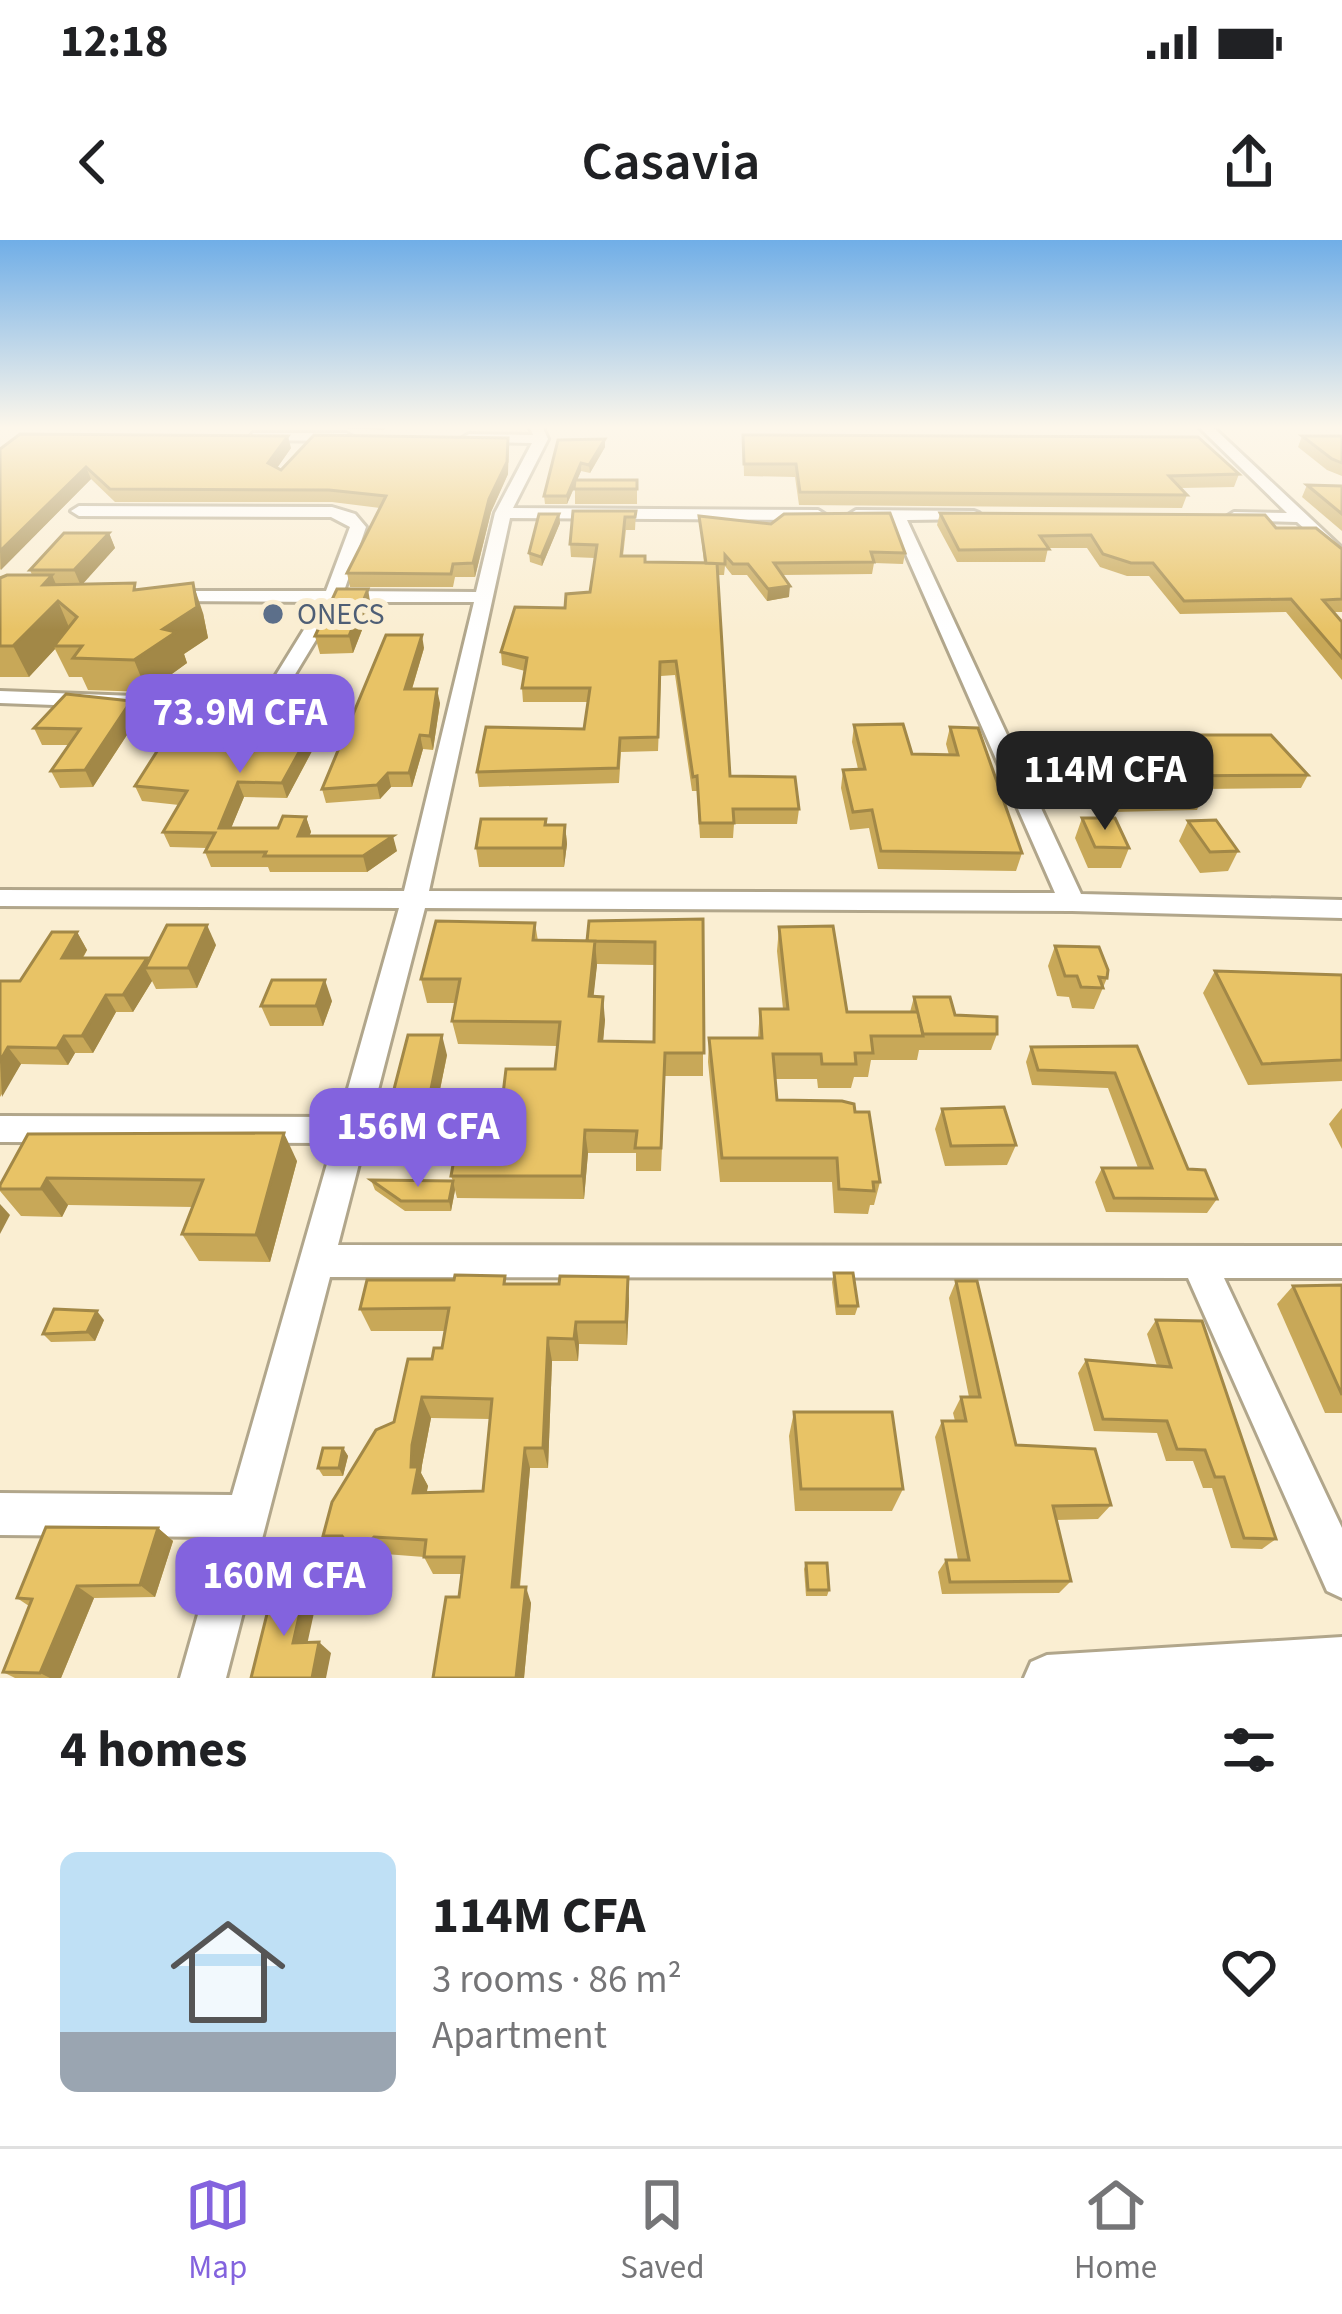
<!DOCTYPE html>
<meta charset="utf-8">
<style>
body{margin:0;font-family:"Source Sans 3",sans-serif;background:#f2f2f2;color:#202124;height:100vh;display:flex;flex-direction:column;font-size:45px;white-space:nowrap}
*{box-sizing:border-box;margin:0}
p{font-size:39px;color:#757577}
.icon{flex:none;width:66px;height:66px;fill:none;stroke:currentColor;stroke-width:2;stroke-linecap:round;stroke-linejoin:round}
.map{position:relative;height:1438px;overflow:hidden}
.panel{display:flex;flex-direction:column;background:#fff;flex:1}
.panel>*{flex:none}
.price{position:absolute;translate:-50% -102px;padding:0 27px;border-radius:24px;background:#8363de;color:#fff;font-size:39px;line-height:78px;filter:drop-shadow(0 3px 6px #0008)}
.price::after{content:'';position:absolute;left:50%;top:72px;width:36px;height:27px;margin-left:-18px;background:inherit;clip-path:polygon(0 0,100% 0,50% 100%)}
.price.current{background:#222;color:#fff}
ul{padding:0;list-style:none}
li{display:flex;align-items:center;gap:36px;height:300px;padding:0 60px}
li+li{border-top:3px solid #e0e0e0}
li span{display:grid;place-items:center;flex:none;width:336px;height:240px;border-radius:18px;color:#555}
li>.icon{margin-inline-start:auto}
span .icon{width:144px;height:144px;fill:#fffc;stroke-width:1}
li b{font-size:51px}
h2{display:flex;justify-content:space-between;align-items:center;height:144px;padding:0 60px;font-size:51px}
.status{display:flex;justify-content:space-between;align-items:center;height:84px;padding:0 60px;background:#fff;direction:ltr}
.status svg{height:33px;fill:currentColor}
header{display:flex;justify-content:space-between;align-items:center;height:156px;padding:0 60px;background:#fff;font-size:54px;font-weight:600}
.menu{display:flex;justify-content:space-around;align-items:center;height:168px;border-top:3px solid #e0e0e0;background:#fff;font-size:33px;color:#757577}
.menu a{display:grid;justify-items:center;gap:6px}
.menu .current{color:#8363de}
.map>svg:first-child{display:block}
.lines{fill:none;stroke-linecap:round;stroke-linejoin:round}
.minor-casing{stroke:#b1a68b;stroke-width:6}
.minor{fill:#fff;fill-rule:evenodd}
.wall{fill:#c8a858;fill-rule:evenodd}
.shaded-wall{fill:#a28847}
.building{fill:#e8c366;stroke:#a28847;stroke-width:3;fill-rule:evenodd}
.service-dot{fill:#5c6f8a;stroke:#faeed2;stroke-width:4.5}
.labels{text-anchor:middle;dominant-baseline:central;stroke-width:12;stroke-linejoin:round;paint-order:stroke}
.far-service-label{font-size:30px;fill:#4e5e75;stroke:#faeed2;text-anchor:start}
</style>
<div class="status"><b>12:18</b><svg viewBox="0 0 49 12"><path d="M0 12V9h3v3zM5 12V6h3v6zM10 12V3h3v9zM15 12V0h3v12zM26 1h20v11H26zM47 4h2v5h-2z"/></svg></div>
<header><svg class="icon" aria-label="back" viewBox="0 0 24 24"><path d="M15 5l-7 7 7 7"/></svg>Casavia<svg class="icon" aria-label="share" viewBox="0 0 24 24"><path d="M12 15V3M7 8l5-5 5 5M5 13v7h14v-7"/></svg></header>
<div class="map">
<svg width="1342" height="1438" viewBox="0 0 1342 1438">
<rect width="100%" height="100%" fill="#faeed2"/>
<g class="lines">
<defs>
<g id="minor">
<path d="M530 188H543L548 199 513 268 818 270 826 275 818 280 510 278 429 651 1055 653 891 280H856L848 275 856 270 974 271 979 273V279L907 280 1081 654 1342 660V678L1072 671 425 668 338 1005 1342 1006V1038H1224L1342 1288V1358L1327 1351 1188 1038 330 1037 226 1438H180L220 1297 0 1295V1253L232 1255 333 903 0 902V876L340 877 399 668 0 666V650L404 651 474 362H339L277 464 243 472 0 463V451L243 460 263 456 321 362 165 361 156 356 165 351H326L350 287 331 277 79 276 71 271 79 266 332 267 355 274 366 287 344 351 476 352 495 273 532 203 469 202 462 198 469 194 533 195Z"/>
<path d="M1200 188H1214L1342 308V322L1297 282 1229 280 1226 277 1234 272 1287 273Z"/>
<path d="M253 193H346L353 197 346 201 248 200Z"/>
<path d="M1342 1397V1438H1024L1031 1422 1047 1415Z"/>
</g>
</defs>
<!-- minor casing -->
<use href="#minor" class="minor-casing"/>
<!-- minor -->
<use href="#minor" class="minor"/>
</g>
<!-- wall -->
<g class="wall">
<path d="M344 188H385L384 190Z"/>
<path d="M743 195 1239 234 1234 247 1181 248 1187 255 1182 268 799 265 795 237 744 236Z"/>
<path d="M1302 196H1342V236L1327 230 1298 207Z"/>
<path d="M558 200 605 207 590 233 581 231 577 240H637V264H575V246L567 264H545L544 256Z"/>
<path d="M291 208 277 228 281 230 509 210 508 234 491 272 475 337H455L453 347H350L347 333 380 268 332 262H115L91 239 0 330V209Z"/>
<path d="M1307 245 1342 246V291L1302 257Z"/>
<path d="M636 271 635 290H626L623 316 645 322 704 323 699 276 905 313 903 324 874 323 872 334 782 335 789 357 767 361 747 335H732L725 326 724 335H718L730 536 799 569 797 584H734L733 598H700L697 551H692L675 435 661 436 658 511 621 512 619 543 479 547 477 532 584 489 588 462H523L522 448 525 431 502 425 501 412 590 352 595 318 571 317 570 304Z"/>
<path d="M940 273 1276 288 1342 309V372H1333L1342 382V440L1286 372 1180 374 1149 336H1127L1100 327 1087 308H1048L1045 322H957L937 285Z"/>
<path d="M559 274 560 283 542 326 530 322 529 313Z"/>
<path d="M109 293 115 308 82 344 137 350 203 373 208 398 184 414 187 423 147 452 88 450 82 437H69L55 409 29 437H0V338L32 335 30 330Z"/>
<path d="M371 367 353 413 320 414 315 396Z"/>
<path d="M424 408 412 449 440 463 433 510 423 509 412 547H391L380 559 326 563 322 549Z"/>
<path d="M138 478 93 547 60 548 51 531 68 505H42L34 488Z"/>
<path d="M328 481 287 558 244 557 231 588H278L306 577 311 592 309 596 397 611 367 632H270L268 627H211L205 612 207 608 170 607 163 592 179 565 142 561 135 546Z"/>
<path d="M854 485 912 514 949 515 946 504 950 487 1022 613 1016 631 878 629 869 588 850 590 841 548 843 530 858 529 852 502Z"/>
<path d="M1134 495 1308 535 1301 548 1201 549V560L1197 570 1114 572 1103 552 1107 542H1150L1129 508Z"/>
<path d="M1082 578 1129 608 1121 628H1088L1075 598Z"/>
<path d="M1188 581 1238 611 1228 631 1200 633 1179 601Z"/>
<path d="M546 585H565L567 604 564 627H479L476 608Z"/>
<path d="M703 679V836H665L661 931H636V913H588L584 959 457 958 455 950 451 971H405L375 950 371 940 453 941 451 936 501 871 555 829 557 806 458 804 452 781 456 763H427L421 739 535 683 538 701H587ZM597 724 655 725 654 802 603 801 605 780 593 756Z"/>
<path d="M779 687 847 772H910L914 757 997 794 991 810H919L917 820H871L868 837H854L851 848H818L817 839H775L777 860 855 872 880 942 874 965H870L868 974 834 973 832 942H720L708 822 709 798H758L760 769H783L777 711Z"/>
<path d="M77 692 87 710 83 718H147L149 722 216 705 197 748 156 749 152 741 133 772H116L93 813H75L68 825 21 824 0 857V741H20Z"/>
<path d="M1055 706 1107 738 1094 769 1072 768 1069 757 1057 756 1048 726Z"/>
<path d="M1215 731 1342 735V841L1248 845 1203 753Z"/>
<path d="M332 761 323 786H270L261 766Z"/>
<path d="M1137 806 1188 929 1217 959 1207 973 1106 972 1095 942 1102 928H1138L1108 848 1032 845 1026 822 1031 807Z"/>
<path d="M447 815 435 874 399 873 393 853Z"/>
<path d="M1342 868V909L1329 884Z"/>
<path d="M942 869 1016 905 1007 925 945 926 935 889Z"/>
<path d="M28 894 297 921 270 1022 199 1021 182 994 193 967 68 965 62 977 21 976 0 951V945Z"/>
<path d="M834 1033 858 1066 855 1075H836L832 1042Z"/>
<path d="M956 1041 1016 1205 1111 1265 1098 1279 1056 1280 1071 1341 1059 1353 942 1354 938 1332 946 1320H958L935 1197 942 1181H955L953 1173 961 1157H969L949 1058Z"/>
<path d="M507 1044 629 1060 627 1105 579 1104 578 1121H552L548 1228H530L520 1347 531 1363 524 1438H433L459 1357 462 1334H433L424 1317 385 1314 368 1332 354 1314 337 1313 323 1296 432 1119 442 1108 445 1091H371L360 1069ZM431 1178 490 1179 483 1251 426 1253 428 1246 421 1233 422 1225Z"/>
<path d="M1342 1045V1173H1325L1277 1064 1293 1046Z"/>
<path d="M104 1080 95 1101 51 1102 43 1094Z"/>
<path d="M1156 1080 1276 1299 1262 1309 1231 1308 1212 1248H1203L1193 1221H1166L1157 1193 1094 1191 1078 1133 1086 1120 1157 1126 1147 1094Z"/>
<path d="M794 1172 903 1249 892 1271H795L789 1196Z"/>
<path d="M343 1208 348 1216 343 1236H323L318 1228Z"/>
<path d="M158 1288 173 1301 155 1357 94 1358 61 1438H15L3 1432 29 1366 17 1358Z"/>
<path d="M806 1323 829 1350 827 1356H806L804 1329Z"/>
</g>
<!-- shaded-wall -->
<g class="shaded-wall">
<path d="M288 196 291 208 272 235 268 223Z"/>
<path d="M508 198V234L491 272 475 337 473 323 489 259Z"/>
<path d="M605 199V207L590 233 589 225Z"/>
<path d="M581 223V231L567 264V256Z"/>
<path d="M86 227 91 239 1 330 0 311Z"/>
<path d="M559 274 560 283 542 326 541 317Z"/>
<path d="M109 293 115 308 81 346 74 330Z"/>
<path d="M52 335 65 365 58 361 71 392 54 406 55 409 29 437 13 406 43 345Z"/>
<path d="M193 343 203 373 208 398 184 414 187 423 147 452 134 420 163 389Z"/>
<path d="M790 346 789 357 767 361 768 349Z"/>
<path d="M368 349 371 367 353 413 349 396Z"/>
<path d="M422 395 424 408 408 462 405 449Z"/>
<path d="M437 449 440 463 433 510 430 496Z"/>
<path d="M131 461 138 478 93 547 85 530Z"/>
<path d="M324 467 328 481 287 558 282 543Z"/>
<path d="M420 495 423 509 412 547 409 533Z"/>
<path d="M388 533 391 547 380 559 377 545Z"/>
<path d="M238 542 244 557 225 603 219 588Z"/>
<path d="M306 577 311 592 303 611 298 596Z"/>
<path d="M565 585 567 604 564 627 563 608Z"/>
<path d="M393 596 397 611 367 632 363 616Z"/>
<path d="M207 685 216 705 197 748 188 728Z"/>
<path d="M77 692 87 710 72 735 62 718Z"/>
<path d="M595 701 597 725 591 780 589 756Z"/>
<path d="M147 718 152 728H145L152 741 133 772 123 755Z"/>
<path d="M325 740 332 761 323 786 316 766Z"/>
<path d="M106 755 116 772 93 813 82 796Z"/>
<path d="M603 757 605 780 601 824 599 801Z"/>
<path d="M442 795 447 815 435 874 430 854Z"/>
<path d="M64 796 75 813 68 825 57 808Z"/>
<path d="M8 807 21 824 2 857 0 821Z"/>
<path d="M585 890 588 913 584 959 582 936Z"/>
<path d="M284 893 297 921 270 1022 256 995Z"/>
<path d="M47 938 68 965 62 977 41 949Z"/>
<path d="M453 941 455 950 451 971 449 961Z"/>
<path d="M0 964 10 975 0 994Z"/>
<path d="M628 1037 629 1060 627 1105 626 1082Z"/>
<path d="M97 1071 104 1080 95 1101 87 1092Z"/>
<path d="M576 1082 579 1104 578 1121 574 1099Z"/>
<path d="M548 1098 552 1121 548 1228 543 1208Z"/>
<path d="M422 1157 431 1178 422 1225 421 1233 428 1246 423 1272 413 1253 411 1227 412 1205Z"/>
<path d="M343 1208 348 1216 343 1236 339 1228Z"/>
<path d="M525 1208 530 1228 518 1363 512 1347Z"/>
<path d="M158 1288 173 1301 155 1357 140 1345Z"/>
<path d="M374 1297 385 1314 368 1332 356 1315Z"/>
<path d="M77 1346 94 1358 61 1438H50L40 1433Z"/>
<path d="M306 1346 317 1359 305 1414 293 1403Z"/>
<path d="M526 1347 531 1363 524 1438H516Z"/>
<path d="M319 1402 331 1413 326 1438H312Z"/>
</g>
<!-- building -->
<g class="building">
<path d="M20 194 288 196 268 223 281 230 314 195 508 198 507 222 489 259 473 323 453 324 451 334 347 333 386 256 329 250 110 249 86 227 0 311V209Z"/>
<path d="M743 195 1198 197 1239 234 1169 236 1187 255 800 252 796 224H744Z"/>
<path d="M1302 196H1342V223L1332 219Z"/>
<path d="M605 199 589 225 581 223 567 256H544L558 200Z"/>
<path d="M575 240H637V249H574Z"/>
<path d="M1307 245 1342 246V274Z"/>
<path d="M573 271H636L635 277H625L621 316H645V322L717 323 730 536 795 537 799 569H733L734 583H700L697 536 693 537 676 421 660 422 658 497 620 498 618 528 477 532 486 487 584 489 590 448H522L527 418 501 412 515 367 565 368 566 354 590 352 597 305 570 304Z"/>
<path d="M890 273 905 313 871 312 874 322 774 323 790 346 768 349 748 324H733L725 315V324L706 323 699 276 771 284 784 274Z"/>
<path d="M940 273 1265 275 1276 288H1316L1342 309V359L1323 360 1342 382V418L1291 359 1184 361 1153 323H1131L1103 314 1091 295 1040 296 1049 309 959 310Z"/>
<path d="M539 274H559L541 317 529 313Z"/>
<path d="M64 293H109L74 330H30Z"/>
<path d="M7 335H52L43 345 135 343 134 350 193 343 197 367 163 389 176 392 134 420 73 418 82 406H54L77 377 58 361 13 406H0V338Z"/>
<path d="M337 349H368L349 396H315Z"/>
<path d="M386 395H422L405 449H437L430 496 420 495 409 533H388L377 545 322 549Z"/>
<path d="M66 454 131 461 85 530 51 531 80 489 34 488Z"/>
<path d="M187 464 324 467 282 543 238 542 219 588H278L283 576 306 577 298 596H393L363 616H264L266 612H205L215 593 163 592 187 551 135 546Z"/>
<path d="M903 484 912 514 958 515 950 487 978 488 1022 613 881 611 872 570 853 572 843 530 865 529 854 485Z"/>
<path d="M1134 495H1271L1308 535 1159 536Z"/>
<path d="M1107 542 1201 544V560L1117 563Z"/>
<path d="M1082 578H1115L1129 608 1095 607Z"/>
<path d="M481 579H546L545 585H565L563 608H476Z"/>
<path d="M1216 580 1238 611 1210 612 1188 581Z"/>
<path d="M703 679 704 813H665L661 908H635L637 891 585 890 582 936H451L463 871H501L506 829H555L560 782 452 781 460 739H421L436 681 535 683 533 700 595 701 589 756 603 757 599 801 654 802 655 702 587 701 589 681Z"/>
<path d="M167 685H207L188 728H145Z"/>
<path d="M833 686 847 772H918L923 796H871L873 813H855L856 824H822L821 814H773L777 860 842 861 854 864 855 872H869L880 942H873L874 951 839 949 837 918H722L709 798H762L760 769H788L779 687Z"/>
<path d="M52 692H77L62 718H147L123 755H106L82 796H64L57 808 8 807 0 821V741H20Z"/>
<path d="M1055 706 1099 707 1108 730 1107 738 1099 737 1103 748 1081 747 1077 736H1065Z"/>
<path d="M1215 731 1342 735V820L1262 824Z"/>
<path d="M272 740H325L316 766H261Z"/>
<path d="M914 757H950L955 775 997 777V794H923Z"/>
<path d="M408 795H442L430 854 393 853Z"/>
<path d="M1137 806 1188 929 1205 930 1217 959 1114 958 1102 928H1152L1115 833 1038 830 1031 807Z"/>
<path d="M1004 867 1016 905 951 906 942 869Z"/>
<path d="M284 893 256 995 182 994 203 940 47 938 41 949H0V945L28 894Z"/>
<path d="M371 940 453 941 449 961H401Z"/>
<path d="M834 1033H853L858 1066H838Z"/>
<path d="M455 1035 505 1036 504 1044H559L560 1036 628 1037 626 1082H576L574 1099 548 1098 543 1208H525L512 1347H526L516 1438H433L446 1357H459L464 1317H424L426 1300 374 1297 356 1315 342 1296H323L332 1262 376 1190 394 1182 408 1119H432L434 1108H442L449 1068 360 1069 367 1040H454ZM422 1157 492 1159 483 1251 413 1253 418 1227H411L412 1205Z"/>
<path d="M956 1041H977L1016 1205 1095 1209 1111 1265 1053 1266 1071 1341 950 1342 946 1320H969L942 1181H966L961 1157H980Z"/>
<path d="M1342 1045V1155L1293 1046Z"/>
<path d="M54 1069 97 1071 87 1092 43 1094Z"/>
<path d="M1156 1080 1202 1081 1276 1299 1244 1298 1224 1237H1215L1205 1210 1177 1209 1167 1181 1103 1179 1086 1120 1171 1127Z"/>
<path d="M794 1172H892L903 1249H801Z"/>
<path d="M323 1208H343L339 1228H318Z"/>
<path d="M46 1287 158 1288 140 1345 77 1346 40 1433 3 1432 32 1359 17 1358Z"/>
<path d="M806 1323H827L829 1350H808Z"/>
<path d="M274 1346H306L293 1403 319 1402 312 1438H251Z"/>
</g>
<!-- sky -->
<linearGradient id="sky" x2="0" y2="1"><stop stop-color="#70aee7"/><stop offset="0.48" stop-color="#fdf7eb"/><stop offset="1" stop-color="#fdf7eb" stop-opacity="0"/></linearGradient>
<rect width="1342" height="390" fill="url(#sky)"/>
<!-- markers -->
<circle class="service-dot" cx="273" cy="374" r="12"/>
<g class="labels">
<!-- far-service labels -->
<g class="far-service-label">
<text x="297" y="374">ONECS</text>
</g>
</g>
</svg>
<b class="price" style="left:240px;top:536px">73.9M CFA</b>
<b class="price current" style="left:1105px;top:593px">114M CFA</b>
<b class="price" style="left:418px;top:950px">156M CFA</b>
<b class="price" style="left:284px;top:1399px">160M CFA</b>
</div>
<section class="panel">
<h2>4 homes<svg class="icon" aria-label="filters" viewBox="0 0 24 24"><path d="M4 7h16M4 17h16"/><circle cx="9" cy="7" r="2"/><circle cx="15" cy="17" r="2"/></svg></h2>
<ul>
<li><span style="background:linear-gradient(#bfe0f5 75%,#9aa5b1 0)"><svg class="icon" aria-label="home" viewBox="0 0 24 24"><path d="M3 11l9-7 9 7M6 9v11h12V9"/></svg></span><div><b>114M CFA</b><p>3 rooms · 86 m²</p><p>Apartment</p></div><svg class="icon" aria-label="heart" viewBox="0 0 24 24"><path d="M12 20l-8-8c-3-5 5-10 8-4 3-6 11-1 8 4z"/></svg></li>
</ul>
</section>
<nav class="menu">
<a class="current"><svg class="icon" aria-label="map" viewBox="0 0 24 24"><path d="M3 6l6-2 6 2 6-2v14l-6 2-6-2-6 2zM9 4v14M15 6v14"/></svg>Map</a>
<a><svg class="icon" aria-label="saved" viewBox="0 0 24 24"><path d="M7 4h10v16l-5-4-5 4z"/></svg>Saved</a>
<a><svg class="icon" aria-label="home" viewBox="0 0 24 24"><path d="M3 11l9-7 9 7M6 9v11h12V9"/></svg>Home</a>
</nav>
